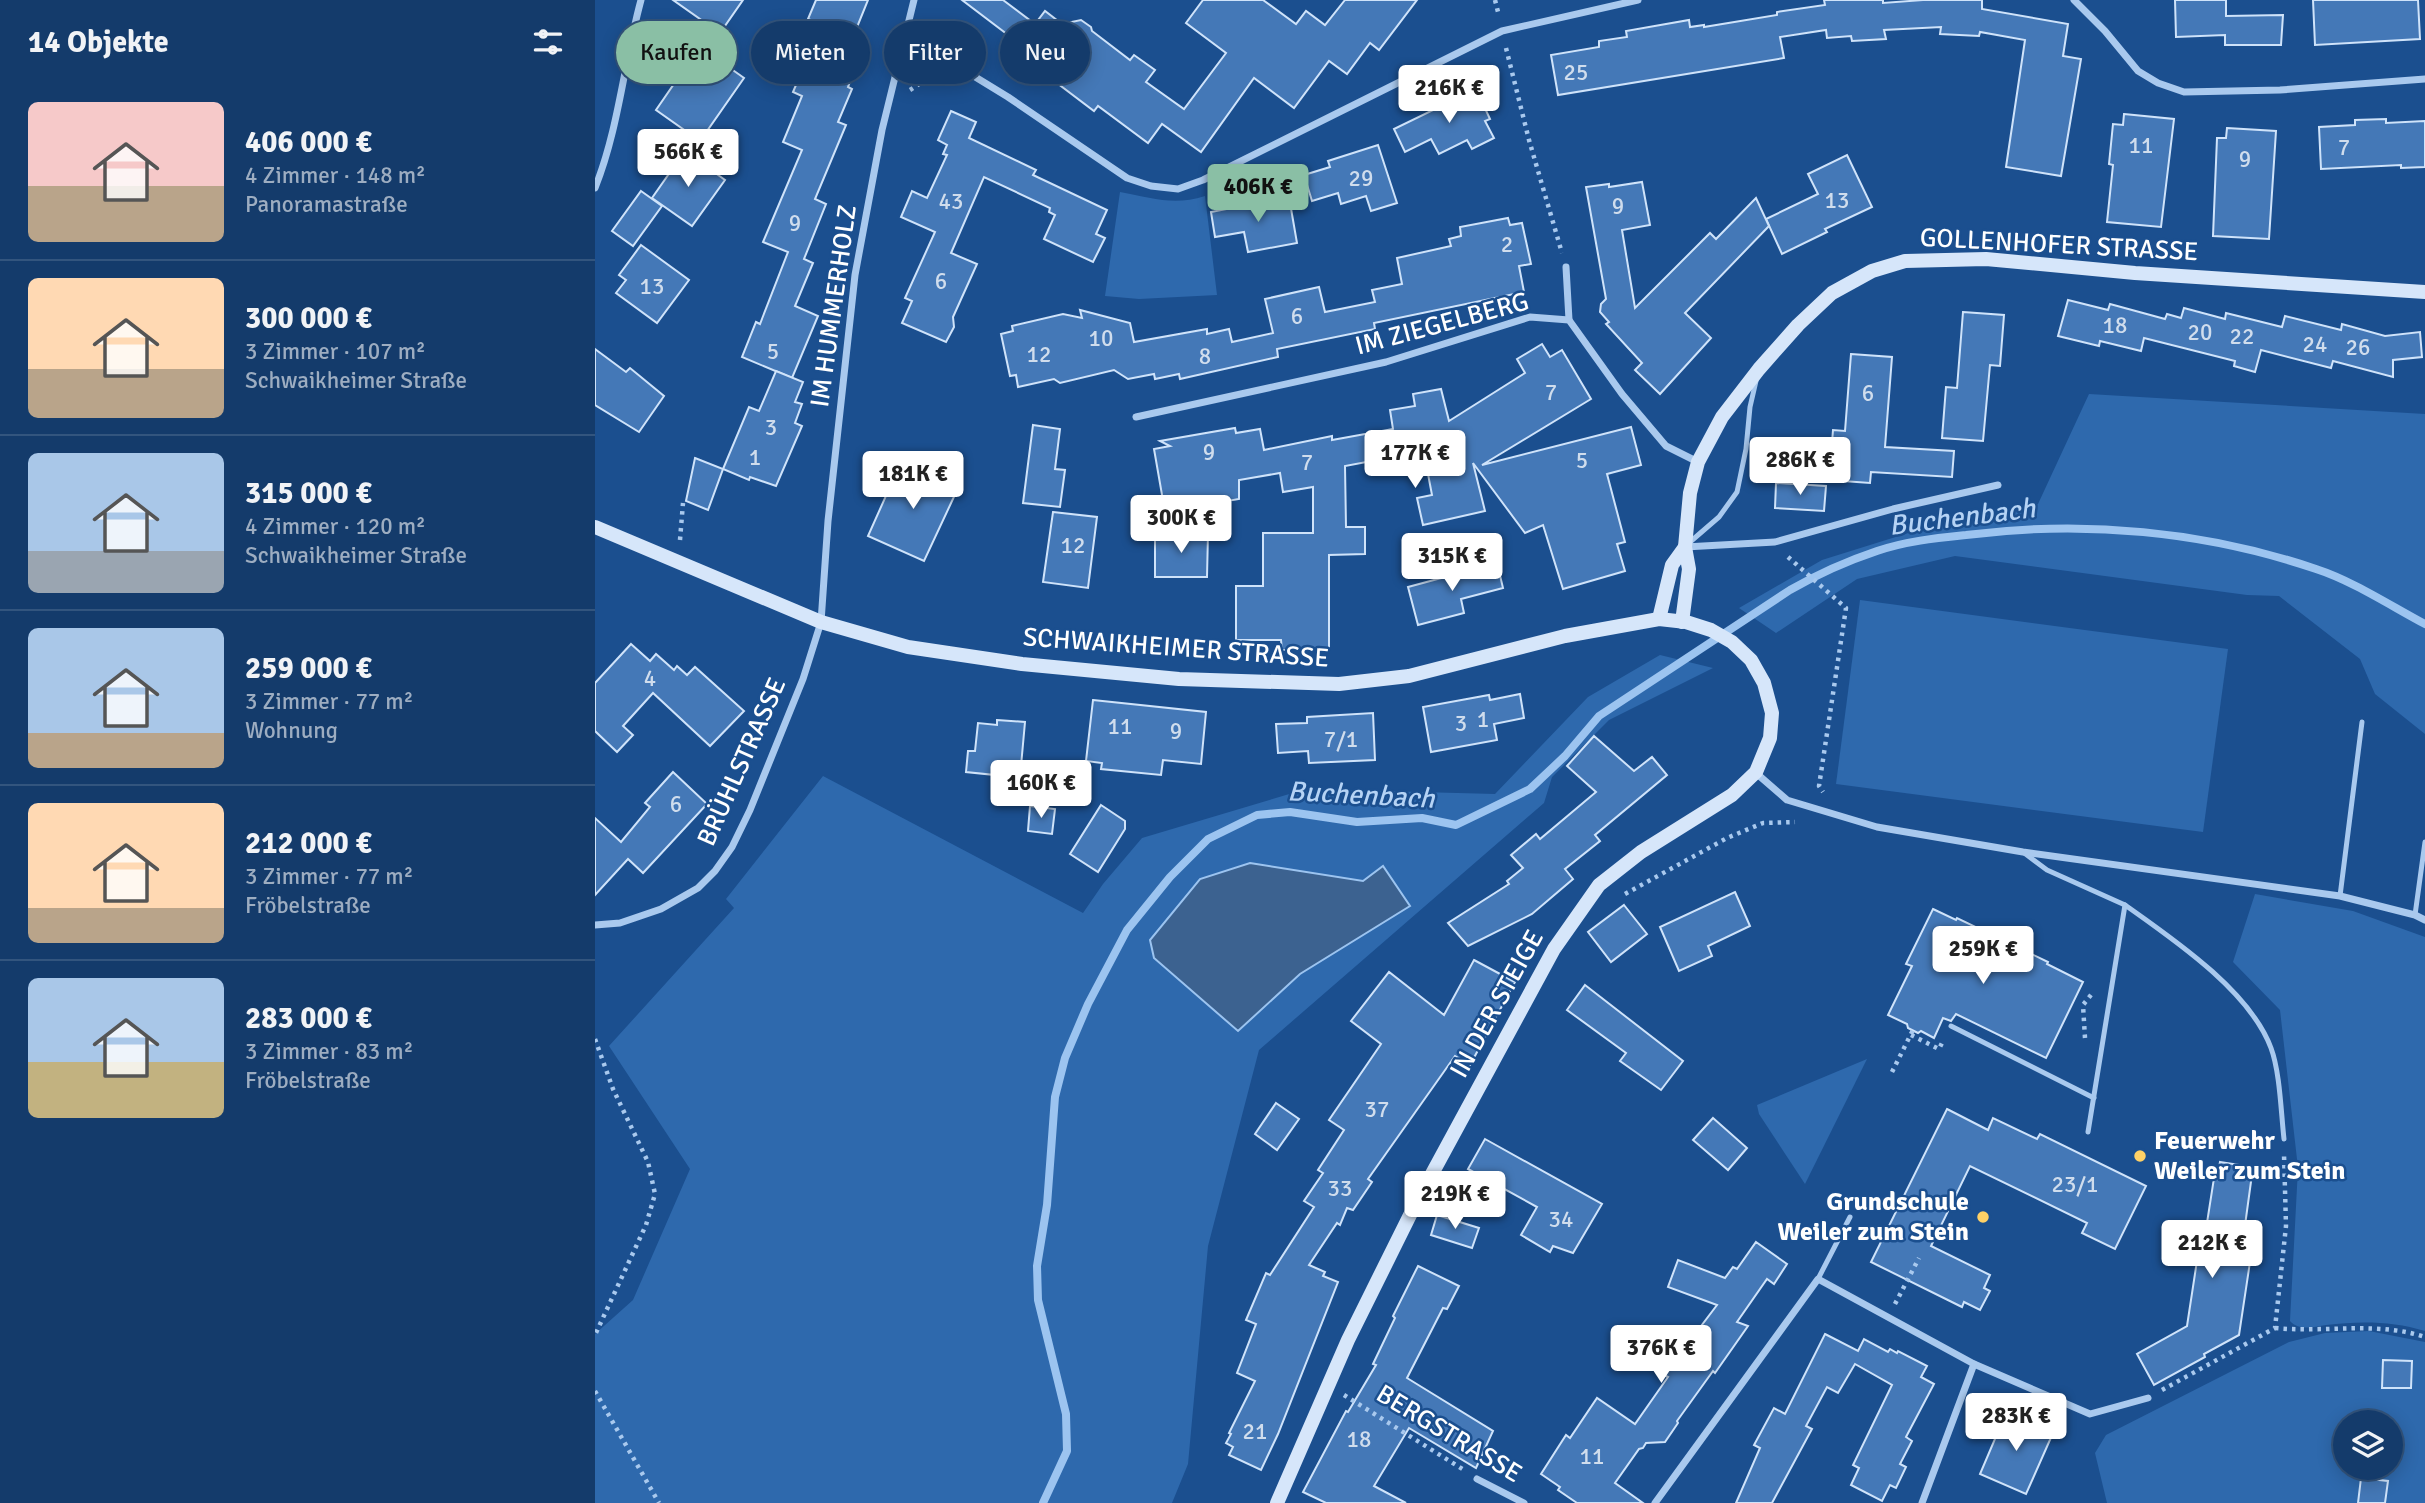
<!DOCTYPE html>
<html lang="de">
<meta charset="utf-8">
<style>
body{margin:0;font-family:Signika,sans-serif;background:#1d4271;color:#f1f3f6;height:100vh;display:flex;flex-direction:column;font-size:26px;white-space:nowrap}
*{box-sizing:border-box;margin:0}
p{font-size:23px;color:#9dadc1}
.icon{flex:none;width:38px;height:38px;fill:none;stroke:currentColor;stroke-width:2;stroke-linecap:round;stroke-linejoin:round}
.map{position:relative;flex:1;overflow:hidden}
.sheet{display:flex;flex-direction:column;background:#143b6b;width:595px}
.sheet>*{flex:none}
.guide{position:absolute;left:21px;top:21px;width:665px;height:63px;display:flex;gap:14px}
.buttons{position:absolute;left:1738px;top:1410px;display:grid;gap:14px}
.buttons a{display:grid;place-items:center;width:70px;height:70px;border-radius:50%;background:#143b6b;box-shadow:0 4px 18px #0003,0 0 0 2px #33557e;font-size:35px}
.price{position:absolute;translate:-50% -60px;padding:0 16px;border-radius:7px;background:#fff;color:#222;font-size:23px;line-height:46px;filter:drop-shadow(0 2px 4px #0008)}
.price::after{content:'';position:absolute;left:50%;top:42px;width:21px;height:16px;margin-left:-10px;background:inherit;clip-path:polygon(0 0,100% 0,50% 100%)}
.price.selected{background:#8abfa5;color:#111}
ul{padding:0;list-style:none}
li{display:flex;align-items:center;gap:21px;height:175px;padding:0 28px}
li+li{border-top:2px solid #33557e}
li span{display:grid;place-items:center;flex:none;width:196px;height:140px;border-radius:10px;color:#555}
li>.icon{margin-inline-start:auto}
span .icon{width:84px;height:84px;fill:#fffc;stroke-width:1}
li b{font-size:30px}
h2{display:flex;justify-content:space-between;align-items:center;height:84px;padding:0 28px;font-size:30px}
.chip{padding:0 24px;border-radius:32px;background:#143b6b;box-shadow:0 4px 18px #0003,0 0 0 2px #33557e;font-size:24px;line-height:63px}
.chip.selected{background:#8abfa5;color:#111}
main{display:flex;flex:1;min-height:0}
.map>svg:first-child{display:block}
.green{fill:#2e69ad;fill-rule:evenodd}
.water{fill:#3c6290;stroke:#9cc4f0;stroke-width:2}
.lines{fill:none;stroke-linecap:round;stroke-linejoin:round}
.stream{stroke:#9cc4f0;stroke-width:8}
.building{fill:#4478b7;stroke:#cfe3fa;stroke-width:2}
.path{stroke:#a9c9ee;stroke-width:4.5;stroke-dasharray:3.5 5;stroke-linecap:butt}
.lane{stroke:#a9c9ee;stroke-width:5}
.street{stroke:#a9c9ee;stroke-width:7}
.secondary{stroke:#d6e6fa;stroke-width:14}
.poi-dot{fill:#ffd166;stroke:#1b4f8f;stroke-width:2.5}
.labels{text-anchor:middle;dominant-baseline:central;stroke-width:5;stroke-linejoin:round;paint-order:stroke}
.number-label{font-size:23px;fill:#d0dded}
.street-label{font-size:26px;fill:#fff;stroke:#1b4f8f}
.poi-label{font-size:26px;font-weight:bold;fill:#fff;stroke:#1b4f8f;text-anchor:start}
.water-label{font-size:28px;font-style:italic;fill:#b5d3f5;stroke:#1b4f8f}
</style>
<main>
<section class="sheet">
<h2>14 Objekte<svg class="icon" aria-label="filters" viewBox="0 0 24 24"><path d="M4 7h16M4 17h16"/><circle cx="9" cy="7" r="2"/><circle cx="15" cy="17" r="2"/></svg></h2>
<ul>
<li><span style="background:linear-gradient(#f6c9c9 60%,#b9a48a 0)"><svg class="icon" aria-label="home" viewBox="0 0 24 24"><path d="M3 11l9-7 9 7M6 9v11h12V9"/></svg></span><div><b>406 000 €</b><p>4 Zimmer · 148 m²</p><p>Panoramastraße</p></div></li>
<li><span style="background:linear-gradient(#ffd9b3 65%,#b9a48a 0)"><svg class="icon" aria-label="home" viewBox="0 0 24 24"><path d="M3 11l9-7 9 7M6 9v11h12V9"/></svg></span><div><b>300 000 €</b><p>3 Zimmer · 107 m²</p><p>Schwaikheimer Straße</p></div></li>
<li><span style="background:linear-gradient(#a9c7e8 70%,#9aa5b1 0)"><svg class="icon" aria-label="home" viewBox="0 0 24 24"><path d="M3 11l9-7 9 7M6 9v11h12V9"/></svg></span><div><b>315 000 €</b><p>4 Zimmer · 120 m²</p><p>Schwaikheimer Straße</p></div></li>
<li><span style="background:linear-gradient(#a9c7e8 75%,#b9a48a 0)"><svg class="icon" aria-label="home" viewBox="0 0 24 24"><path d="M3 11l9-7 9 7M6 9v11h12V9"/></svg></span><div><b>259 000 €</b><p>3 Zimmer · 77 m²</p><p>Wohnung</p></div></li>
<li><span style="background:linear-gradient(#ffd9b3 75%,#b9a48a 0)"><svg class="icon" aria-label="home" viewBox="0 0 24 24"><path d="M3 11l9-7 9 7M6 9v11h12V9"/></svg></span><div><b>212 000 €</b><p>3 Zimmer · 77 m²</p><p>Fröbelstraße</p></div></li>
<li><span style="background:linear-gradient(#a9c7e8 60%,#c2b280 0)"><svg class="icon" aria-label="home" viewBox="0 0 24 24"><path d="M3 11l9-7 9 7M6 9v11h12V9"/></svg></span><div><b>283 000 €</b><p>3 Zimmer · 83 m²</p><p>Fröbelstraße</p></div></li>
</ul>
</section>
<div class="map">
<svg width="1830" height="1503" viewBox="0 0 1830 1503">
<rect width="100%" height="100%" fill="#1b4f8f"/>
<!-- green -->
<g class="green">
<path d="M525 192C557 198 579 206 610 196L622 295 544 299 510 296Z"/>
<path d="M1494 394 1830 414V734L1780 694 1765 659 1684 596 1652 595 1360 556 1262 579 1181 633 1144 608 1227 560 1323 530 1443 504Z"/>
<path d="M1265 600 1633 649 1608 832 1241 784Z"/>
<path d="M1065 655 1118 668 1014 720 957 777 949 803 664 1050 613 1246 593 1464 577 1503H0V1334L38 1300 95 1169 14 1046 139 908 131 899 228 776 488 913 508 884 547 838 711 789 900 794 993 697ZM655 863 768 881 815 906 705 974 643 1030Z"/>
<path d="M1660 894 1758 911 1830 937V1331C1797 1321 1765 1321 1731 1325 1719 1327 1704 1331 1695 1321L1703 1168 1685 1010 1638 962Z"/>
<path d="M1272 1059 1210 1184 1164 1114 1162 1105Z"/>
<path d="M1774 1331 1830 1342V1503H1512L1500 1453 1511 1435 1694 1342 1730 1333ZM1750 1423H1796V1468H1750Z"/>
</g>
<!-- water -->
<path class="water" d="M655 863 768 881 788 866 815 906 705 974 643 1031 559 958 555 940 605 879Z"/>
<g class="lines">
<!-- stream -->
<path class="stream" d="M448 1503 472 1451 471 1414 443 1300 442 1266 452 1205 460 1097 470 1058 493 1004 532 930 575 877 613 839 662 815 695 812 762 822 827 818 861 825 935 789 970 756 1004 716 1195 590C1223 574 1252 561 1282 551 1311 541 1342 538 1371 535 1489 520 1609 531 1721 569 1758 581 1796 606 1830 624"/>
</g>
<!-- building -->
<g class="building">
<path d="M78 0H148L125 33Z"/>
<path d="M221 0H273L258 37 268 41 258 64 261 66 253 87 257 89 243 122 251 125 220 199 231 204 209 259 218 263 200 306 223 316 197 378 147 357 161 322 165 324 193 252 168 242 207 150 188 142 207 96 198 92 227 24 213 19Z"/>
<path d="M367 0H408L440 24 450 11 467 24 486 20 496 27 497 31 535 60 539 55 560 70 551 82 589 109 631 53 591 23 608 0H668L701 24 711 11 730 25 750 0H822L784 50 775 43 752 74 734 61 699 108 659 78 606 152 567 124 553 143 503 106 499 111 458 80 463 73Z"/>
<path d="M1229 0H1288V3L1328 0H1387V9L1473 24 1468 56 1486 59 1466 176 1411 167 1430 40 1385 32 1384 36 1345 34 1346 27 1289 30 1291 39 1257 41 1256 36 1232 38 1231 30 1185 37 1189 58 963 95 956 55 1004 47V41L1032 37 1031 31 1094 20 1095 27 1109 25V27L1182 15V12L1230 5Z"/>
<path d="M1580 0H1631V16L1688 15 1686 45H1630V35L1581 37Z"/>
<path d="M1718 0H1823L1825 39 1720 45Z"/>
<path d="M125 61 149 78 105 141 61 110 90 68 110 82Z"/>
<path d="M881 89 895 119 890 121 899 138 877 149 872 140 844 154 836 139 810 152 799 129Z"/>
<path d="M356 111 381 122 374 138 441 170 438 175 512 210 501 234 510 238 498 262 449 239 460 215 454 212 455 208 389 177 356 253 382 264 358 317 359 327 351 342 307 323 317 301 310 298 340 232 306 217 317 191 332 198 352 155 348 154 352 145 343 140Z"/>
<path d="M1529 114 1579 119 1566 227 1512 222 1518 165 1514 164 1518 124 1528 125Z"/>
<path d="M1791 119V123L1830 121V167L1806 168V165L1726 169 1724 127 1760 125V120Z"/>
<path d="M1632 128 1681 131 1674 239 1618 236 1622 138H1631Z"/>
<path d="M783 145 802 203 776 211 771 196 746 204 743 193 717 201 709 175 735 167 733 161Z"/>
<path d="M90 151 130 180 97 226 57 198Z"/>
<path d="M1252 155 1277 207 1230 229 1232 232 1187 254 1171 219 1223 194 1213 174Z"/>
<path d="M1047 182 1055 225 1027 230 1040 308 1115 233 1121 239 1161 198 1174 226 1090 313 1116 338 1065 394 1040 370 1047 363 1011 324 1014 322 1005 312 1006 304 1011 299 991 187 1014 184V187Z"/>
<path d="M46 191 67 206 38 246 17 231Z"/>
<path d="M694 197 702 243 653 252 649 232 620 237 616 212Z"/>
<path d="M913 218 915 225 927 223 936 264 924 266 929 292 779 323 780 329 682 349 683 357 585 379 584 374 560 379 559 374 533 379 519 370 465 383 459 379 423 387 421 375 415 376 406 334 418 331 417 326 468 314 487 318 485 310 535 323 539 342 612 329V334L634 329 637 342 678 333 670 299 724 287 730 312 780 302 777 290 807 284 802 258 856 246 854 239 866 236 865 227Z"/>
<path d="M46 245 94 280 62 323 21 293 31 280 24 275Z"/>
<path d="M1473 300 1513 310 1515 304 1570 319 1572 314 1586 318 1589 308 1630 319 1631 313 1687 327 1690 316 1746 330 1747 324 1790 336 1825 332 1827 357 1798 360V377L1738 361 1736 368 1666 350 1660 372 1639 366 1640 361 1549 338 1546 351 1505 341 1504 346 1463 336Z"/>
<path d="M1368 312 1409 315 1405 366 1395 365 1388 441 1347 438 1351 387 1362 388Z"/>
<path d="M947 344 955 357 967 350 996 399 887 465 1036 427 1046 465 1012 474 1030 542 1022 544 1030 571 968 589 948 525 930 533 878 463 890 511 828 525 822 498 837 495 829 453 803 458V456L750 466 751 527H770V554L734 555V650H687L686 640H641V586H668V533H718V487L688 492 685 473 644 480V499L570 512 559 449 575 446 565 441 640 428 641 433 665 429 669 450 737 436V440L798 429 795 410 820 406 818 394 846 389 854 421 930 373 922 359Z"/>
<path d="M0 349 31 372 35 368 69 396 44 432 0 405Z"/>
<path d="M1256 354 1297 357 1290 447 1359 451 1357 477 1276 472 1275 483 1234 480 1238 430 1250 431Z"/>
<path d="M181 371 208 382 200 402 207 404 200 423 207 426 181 486 155 477 154 480 128 469 154 407 164 411Z"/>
<path d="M438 425 465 429 460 469 470 470 465 507 428 503Z"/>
<path d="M100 458 128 469 113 510 91 501Z"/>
<path d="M307 460 364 486 329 561 273 536Z"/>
<path d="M1181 483 1231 486 1229 511 1180 508Z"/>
<path d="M458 512 502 517 493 588 448 582Z"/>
<path d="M613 533 612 577H560V534Z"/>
<path d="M902 563 908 588 866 599 869 613 823 625 813 587Z"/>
<path d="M36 644 55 661 61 654 79 670 82 666 92 675 100 667 149 711 115 746 58 693 28 726 38 735 22 752 0 731V683Z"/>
<path d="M925 694 929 718 899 724 902 740 836 752 828 707 894 695 895 700Z"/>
<path d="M498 700 611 712 606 764 568 760 566 775 506 769 507 763 491 761Z"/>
<path d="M778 713 780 760 714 763 713 751 683 753 681 724 712 723V717Z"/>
<path d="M402 720 430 722 425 777H420L434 778 431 803 406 801 409 776 371 772 373 751H380L383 723 402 725Z"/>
<path d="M999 736 1039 771 1057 757 1072 775 1000 835 1005 841 970 869 978 879 937 914 873 946 853 923 914 884 912 881 928 868 916 855 941 834 945 839 1001 792 972 766Z"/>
<path d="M78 772 112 804 48 873 33 859 0 895V818L26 842 55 807 50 803Z"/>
<path d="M506 805 530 821V829L503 872 475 854Z"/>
<path d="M435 806 460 809 457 834 433 831Z"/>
<path d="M1140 892 1155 926 1113 946 1117 956 1084 971 1065 927Z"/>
<path d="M1029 905 1052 934 1016 962 993 932Z"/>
<path d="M1338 909 1361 920 1362 918 1453 962 1452 964 1488 982 1451 1058 1361 1014 1356 1021 1348 1018 1339 1038 1326 1031 1323 1033 1313 1028 1312 1024 1293 1015 1317 966 1311 964Z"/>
<path d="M879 960 920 982 875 1065 860 1056 773 1179 777 1182 758 1210 752 1208 745 1225 742 1223 714 1265 730 1272 728 1276 743 1282 683 1434 666 1470 634 1455 638 1447 631 1443 636 1434 634 1433 660 1381 642 1373 661 1324 651 1320 671 1273 675 1275 719 1207 709 1201 728 1173 723 1170 749 1130 734 1120 786 1044 756 1021 794 972 849 1015Z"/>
<path d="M990 985 1088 1061 1066 1090 1025 1061 1031 1053 972 1010Z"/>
<path d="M681 1103 704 1119 682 1150 660 1134Z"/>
<path d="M1352 1109 1393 1130 1398 1118 1442 1139 1445 1134 1551 1186 1520 1249 1487 1233 1492 1223 1375 1166 1336 1246 1395 1275 1389 1288 1395 1291 1385 1310 1369 1302 1367 1307 1276 1262Z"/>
<path d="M1118 1118 1152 1148 1133 1170 1098 1140Z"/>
<path d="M890 1139 1007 1204 978 1253 958 1246 955 1252 926 1235 942 1207 873 1169Z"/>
<path d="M1625 1162 1658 1167 1648 1240 1658 1242 1644 1335 1609 1354 1610 1357 1559 1385 1542 1354 1592 1326 1605 1241 1609 1242 1619 1178 1622 1179Z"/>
<path d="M842 1215 884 1228 877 1248 836 1235Z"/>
<path d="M1161 1242 1192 1264 1179 1284 1172 1279 1142 1322 1153 1326 1120 1373 1118 1371 1082 1421 1083 1423 1070 1442 1051 1443 1048 1448 1044 1449 1020 1483 1048 1503H982L963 1490 965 1487 946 1474 971 1435 975 1438 1002 1398 1040 1424 1073 1377 1069 1375 1122 1305 1073 1287 1083 1260 1130 1278 1138 1267 1142 1269Z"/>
<path d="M823 1266 864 1286 852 1309 848 1308 812 1378 898 1431 881 1468 814 1428 779 1486 811 1503H731L708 1492 751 1411 753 1412 781 1365 778 1364 800 1318 798 1316Z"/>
<path d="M1230 1334 1263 1351 1269 1339 1293 1352 1295 1349 1302 1353 1303 1351 1332 1366 1326 1377 1339 1384 1311 1437 1317 1441 1305 1464 1311 1467 1301 1488 1295 1485 1287 1501 1256 1485 1264 1468 1258 1465 1297 1385 1260 1364 1243 1393 1232 1387 1211 1426 1217 1429 1177 1503H1141L1165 1448 1159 1445 1179 1408 1190 1414Z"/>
<path d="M1788 1360 1817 1361 1816 1388H1787Z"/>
<path d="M1411 1413 1458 1433 1431 1494 1385 1474Z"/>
<path d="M1766 1478 1793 1481 1790 1503H1763Z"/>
</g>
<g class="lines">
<!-- path -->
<g class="path">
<path d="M900 0 904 16"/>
<path d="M911 48 934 140 967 253"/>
<path d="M315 90 332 79 352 81"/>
<path d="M85 540 88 503"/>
<path d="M1193 557 1251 608 1224 786 1228 792"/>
<path d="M1030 894 1132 838 1168 823 1200 822"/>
<path d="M1316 1035 1344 1049 1349 1039"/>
<path d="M1490 1038 1488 1005 1499 991"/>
<path d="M0 1039 18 1089 53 1162 60 1194 51 1225 0 1335"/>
<path d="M1297 1072 1318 1030"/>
<path d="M1300 1304 1324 1258"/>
<path d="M1680 1328C1730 1333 1782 1321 1830 1337"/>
<path d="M1567 1390 1680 1328 1691 1226 1689 1154"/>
<path d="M0 1391 64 1503"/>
<path d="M749 1395 869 1470"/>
</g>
<!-- lane -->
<g class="lane">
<path d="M1095 542 1124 517 1142 492 1151 449 1155 407 1161 381"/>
<path d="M1428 852 1452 870 1530 905 1493 1132"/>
<path d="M1745 896 1767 722"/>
<path d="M1530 905C1578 939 1655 991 1676 1048 1685 1072 1686 1113 1689 1139"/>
<path d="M1820 915 1830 842"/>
<path d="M1356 1026 1499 1098"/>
<path d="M1223 1279 1255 1217"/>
</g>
<!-- street -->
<g class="street">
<path d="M1479 0 1510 31 1543 71 1563 83 1589 92 1685 90 1830 79"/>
<path d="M310 34 413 97 532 178 556 186 583 189 608 180 907 31 1043 0"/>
<path d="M0 188C24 128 29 62 46 0"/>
<path d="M971 267 974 320"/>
<path d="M541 417 791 362 935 317 974 320 1027 394 1071 446 1103 462"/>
<path d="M1090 547 1180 542 1298 509 1403 485"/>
<path d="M1161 773 1192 800 1282 827 1428 852 1745 896 1820 915 1830 920"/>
<path d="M0 925 25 923 66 909 103 888 120 871 137 847 155 810 208 679 226 622 233 521 260 275 287 130 319 0"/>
<path d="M882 1479 929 1503"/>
<path d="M1060 1503 1223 1279 1379 1364 1495 1414 1553 1398"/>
<path d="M1327 1503 1379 1364"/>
</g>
<!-- secondary -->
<g class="secondary">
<path d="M0 527 226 622 313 647 427 664 584 679 744 684 814 676 970 636 1064 619 1091 622 1116 630 1137 642 1156 660 1169 683 1177 713 1175 738 1161 772 1137 795 1046 852 1004 885 959 949 819 1207 753 1340 682 1503"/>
<path d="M1064 619 1077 565 1090 547"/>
<path d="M1087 622 1094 569 1090 547 1095 493 1103 462 1127 417 1164 369 1203 325 1237 293 1277 271 1310 261 1391 259 1540 273 1830 292"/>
</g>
</g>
<!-- markers -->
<g class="poi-dot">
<circle cx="1545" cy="1156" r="7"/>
<circle cx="1388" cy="1217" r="7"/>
</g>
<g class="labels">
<!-- number labels -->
<g class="number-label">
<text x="981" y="72">25</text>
<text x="1546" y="145">11</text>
<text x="1749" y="147">7</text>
<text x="1650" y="159">9</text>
<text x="766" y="178">29</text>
<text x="1242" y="200">13</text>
<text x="356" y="201">43</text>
<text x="1023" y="206">9</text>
<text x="200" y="223">9</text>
<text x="912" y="244">2</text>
<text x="346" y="281">6</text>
<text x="57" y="286">13</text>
<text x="702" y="316">6</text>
<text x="1520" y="325">18</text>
<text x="1605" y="332">20</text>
<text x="1647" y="336">22</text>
<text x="506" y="338">10</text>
<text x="1720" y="344">24</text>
<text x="1763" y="347">26</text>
<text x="178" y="351">5</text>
<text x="444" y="354">12</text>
<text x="610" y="356">8</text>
<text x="956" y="392">7</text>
<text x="1273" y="393">6</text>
<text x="176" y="427">3</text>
<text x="614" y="452">9</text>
<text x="160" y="457">1</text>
<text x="987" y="460">5</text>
<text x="712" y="462">7</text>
<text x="478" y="545">12</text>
<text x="55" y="678">4</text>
<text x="888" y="719">1</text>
<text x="866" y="723">3</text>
<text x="525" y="726">11</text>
<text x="581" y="731">9</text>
<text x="746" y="739">7/1</text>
<text x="81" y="804">6</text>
<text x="782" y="1109">37</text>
<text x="1480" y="1184">23/1</text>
<text x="745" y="1188">33</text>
<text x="966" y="1219">34</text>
<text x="660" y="1431">21</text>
<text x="764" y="1439">18</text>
<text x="997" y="1456">11</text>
</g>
<!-- street labels -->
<g class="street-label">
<text transform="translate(1464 245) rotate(3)">GOLLENHOFER STRASSE</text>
<text transform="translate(239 306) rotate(-82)">IM HUMMERHOLZ</text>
<text transform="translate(847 324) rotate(-15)">IM ZIEGELBERG</text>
<text transform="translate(581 648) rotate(4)">SCHWAIKHEIMER STRASSE</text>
<text transform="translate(147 762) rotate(-66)">BRÜHLSTRASSE</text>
<text transform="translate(902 1004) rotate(-61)">IN DER STEIGE</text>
<text transform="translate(854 1434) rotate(31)">BERGSTRASSE</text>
</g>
<!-- poi labels -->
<g class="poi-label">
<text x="1559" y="1141">Feuerwehr<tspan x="1559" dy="30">Weiler zum Stein</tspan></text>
<text x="1374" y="1202" text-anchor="end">Grundschule<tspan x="1374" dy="30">Weiler zum Stein</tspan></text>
</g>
<!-- water labels -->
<g class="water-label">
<text transform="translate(1367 517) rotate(-7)">Buchenbach</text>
<text transform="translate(766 795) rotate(3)">Buchenbach</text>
</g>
</g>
</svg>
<div class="buttons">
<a><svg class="icon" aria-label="layers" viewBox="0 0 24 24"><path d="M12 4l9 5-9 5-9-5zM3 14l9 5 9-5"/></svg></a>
</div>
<b class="price" style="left:854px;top:125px">216K €</b>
<b class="price" style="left:93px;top:189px">566K €</b>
<b class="price selected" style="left:663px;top:224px">406K €</b>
<b class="price" style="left:820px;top:490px">177K €</b>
<b class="price" style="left:1205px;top:497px">286K €</b>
<b class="price" style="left:318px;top:511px">181K €</b>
<b class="price" style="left:586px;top:555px">300K €</b>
<b class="price" style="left:857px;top:593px">315K €</b>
<b class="price" style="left:446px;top:820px">160K €</b>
<b class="price" style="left:1388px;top:986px">259K €</b>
<b class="price" style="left:860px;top:1231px">219K €</b>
<b class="price" style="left:1617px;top:1280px">212K €</b>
<b class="price" style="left:1066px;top:1385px">376K €</b>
<b class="price" style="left:1421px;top:1453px">283K €</b>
<div class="guide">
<a class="chip selected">Kaufen</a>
<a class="chip">Mieten</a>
<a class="chip">Filter</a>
<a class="chip">Neu</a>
</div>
</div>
</main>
